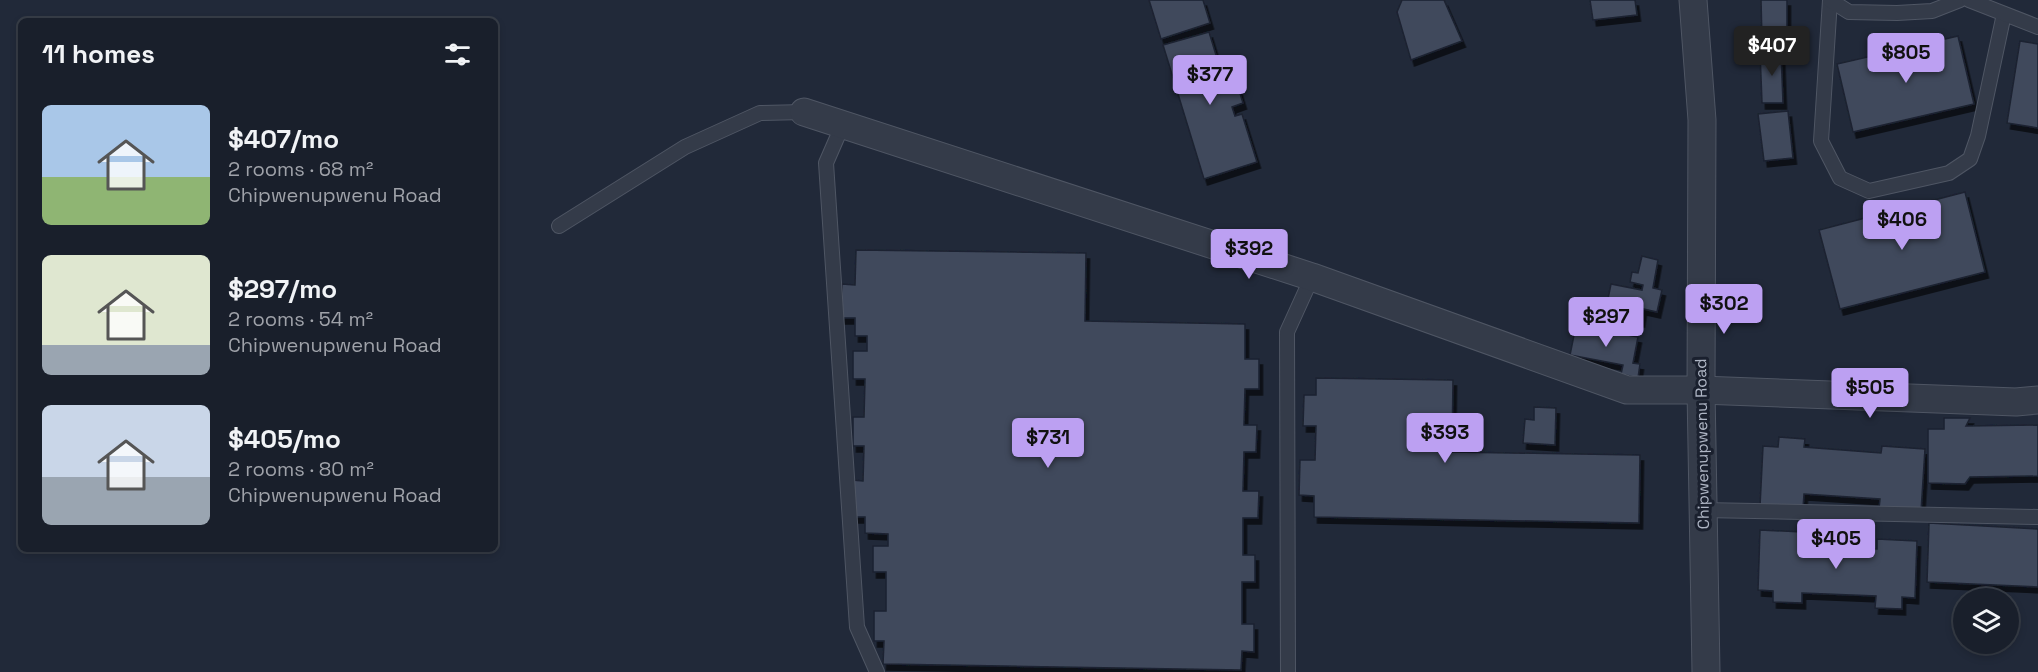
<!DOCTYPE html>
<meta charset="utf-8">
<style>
body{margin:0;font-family:"Space Grotesk",sans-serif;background:#262c37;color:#f1f3f6;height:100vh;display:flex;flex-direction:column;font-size:22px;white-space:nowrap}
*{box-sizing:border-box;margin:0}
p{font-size:20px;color:#9fa2a9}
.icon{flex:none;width:33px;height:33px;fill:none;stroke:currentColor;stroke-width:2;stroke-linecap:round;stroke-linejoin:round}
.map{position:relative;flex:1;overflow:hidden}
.drawer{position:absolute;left:18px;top:18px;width:480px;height:534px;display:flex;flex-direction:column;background:#191f2b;border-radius:9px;box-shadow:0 3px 9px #0003,0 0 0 2px #373d47}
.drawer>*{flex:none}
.tools{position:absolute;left:1953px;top:588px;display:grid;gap:12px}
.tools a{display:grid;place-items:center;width:66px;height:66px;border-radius:50%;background:#191f2b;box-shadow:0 3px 9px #0003,0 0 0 2px #373d47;font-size:30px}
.price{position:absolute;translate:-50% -51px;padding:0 14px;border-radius:6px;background:#bca0f2;color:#111;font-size:20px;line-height:39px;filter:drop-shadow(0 2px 3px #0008)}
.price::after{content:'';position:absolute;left:50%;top:36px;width:18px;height:14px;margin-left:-9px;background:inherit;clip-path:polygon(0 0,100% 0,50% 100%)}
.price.current{background:#222;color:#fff}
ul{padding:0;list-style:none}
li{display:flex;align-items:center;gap:18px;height:150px;padding:0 24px}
li span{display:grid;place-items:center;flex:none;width:168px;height:120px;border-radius:9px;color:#555}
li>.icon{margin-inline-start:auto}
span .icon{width:72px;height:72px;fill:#fffc;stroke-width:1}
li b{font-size:26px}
h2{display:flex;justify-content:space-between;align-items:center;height:72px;padding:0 24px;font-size:26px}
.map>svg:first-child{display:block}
.building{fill:#3f485b;stroke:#1c2230;stroke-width:1.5;filter:url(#shadow)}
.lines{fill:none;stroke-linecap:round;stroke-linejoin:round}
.lane-casing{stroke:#4f5664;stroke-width:16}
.street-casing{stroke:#4f5664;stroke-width:29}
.lane{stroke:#343b49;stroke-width:14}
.street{stroke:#343b49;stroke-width:27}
.labels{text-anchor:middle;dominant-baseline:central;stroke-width:6;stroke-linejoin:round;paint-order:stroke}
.street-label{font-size:16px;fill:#afb6c5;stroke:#1a202e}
</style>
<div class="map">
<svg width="2038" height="672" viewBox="0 0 2038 672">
<defs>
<filter id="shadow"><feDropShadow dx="3.5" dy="6" stdDeviation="0" flood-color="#0009"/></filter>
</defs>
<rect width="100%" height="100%" fill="#212939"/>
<!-- building -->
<g class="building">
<path d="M1149 0H1203L1210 23 1161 39Z"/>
<path d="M1402 0H1444L1462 41 1411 60 1397 12Z"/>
<path d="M1590 0H1635L1637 15 1593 20Z"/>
<path d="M1761 0H1787V40L1762 41Z"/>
<path d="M1209 32 1223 78 1234 74 1243 103 1232 107 1235 116 1242 114 1257 162 1204 179 1163 45Z"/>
<path d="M1958 36 1974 104 1853 132 1837 64Z"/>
<path d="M2020 41 2038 44V128L2007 123Z"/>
<path d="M1781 51 1783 103H1762L1760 52Z"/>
<path d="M1788 111 1793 158 1764 161 1758 114Z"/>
<path d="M1965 192 1985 272 1840 309 1819 230Z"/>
<path d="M856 250 1086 253 1085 321 1245 324V359H1259V389H1245L1244 425H1257L1256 452H1244L1243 491H1259L1258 518H1243V555H1255V582H1242V624H1254V652L1242 651 1241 670 883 664 884 641H874V611H886V572H873V546H888V534L865 533V517H852V480L863 481 864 446H853V417H864L865 379H853V351H867V336H855V318H841L842 284 855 285Z"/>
<path d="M1642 256 1658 260 1653 288 1662 290 1657 312 1643 309 1641 321 1605 313 1611 284 1642 290 1643 285 1630 282 1632 272 1638 273Z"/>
<path d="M1576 325 1638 337 1633 363 1640 364 1638 378 1621 374 1623 365 1570 355Z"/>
<path d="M1316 378 1453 380 1452 452 1640 455 1639 523 1314 517V496L1299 495 1300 460H1315L1316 426H1303L1304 395H1316Z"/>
<path d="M1534 407 1556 408 1555 445 1523 443 1525 419 1534 420Z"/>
<path d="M1944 418H1970L1966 426 2038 425V476L1970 477 1965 484 1928 483V429H1944Z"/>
<path d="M1779 437 1805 439 1804 447 1881 453 1882 446 1925 449 1921 512 1879 509 1880 499 1804 494 1803 509 1760 506 1763 446 1778 447Z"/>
<path d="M1929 523 2038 529V587L1927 582Z"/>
<path d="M1760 530 1803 532 1802 546 1877 549V539L1917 541 1915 598 1902 597V609L1875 608 1876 596 1802 593V603L1773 602V591L1758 590Z"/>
</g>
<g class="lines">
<defs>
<g id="lane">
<path d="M1830 0 1821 141 1840 178 1869 191 1949 173 1970 159 1978 136 2004 14"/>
<path d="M1830 0 1849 12 1897 13 1932 11 1960 0"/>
<path d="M1969 0 2038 27"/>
<path d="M843 124 826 163 857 627 877 672"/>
<path d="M559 226 685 147 760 113 804 112"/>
<path d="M1703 510 2038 517"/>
<path d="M1288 672 1287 332 1312 277"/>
</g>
<g id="street">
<path d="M1693 0 1702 120 1701 390 1706 672"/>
<path d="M804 112 1312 277 1627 390H1701L2016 402 2038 400"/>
</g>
</defs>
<!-- lane casing -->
<use href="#lane" class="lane-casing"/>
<!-- street casing -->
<use href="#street" class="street-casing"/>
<!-- lane -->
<use href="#lane" class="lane"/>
<!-- street -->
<use href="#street" class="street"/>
</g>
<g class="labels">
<!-- street labels -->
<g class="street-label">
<text transform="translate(1702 444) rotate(-91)">Chipwenupwenu Road</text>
</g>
</g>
</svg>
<div class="tools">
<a><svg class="icon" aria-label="layers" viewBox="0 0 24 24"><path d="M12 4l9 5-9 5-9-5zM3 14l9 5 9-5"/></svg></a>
</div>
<b class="price current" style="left:1772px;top:77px">$407</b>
<b class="price" style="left:1906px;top:84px">$805</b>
<b class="price" style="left:1210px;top:106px">$377</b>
<b class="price" style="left:1902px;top:251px">$406</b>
<b class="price" style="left:1249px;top:280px">$392</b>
<b class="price" style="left:1724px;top:335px">$302</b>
<b class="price" style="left:1606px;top:348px">$297</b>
<b class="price" style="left:1870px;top:419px">$505</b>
<b class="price" style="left:1445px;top:464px">$393</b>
<b class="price" style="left:1048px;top:469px">$731</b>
<b class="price" style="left:1836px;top:570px">$405</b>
<section class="drawer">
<h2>11 homes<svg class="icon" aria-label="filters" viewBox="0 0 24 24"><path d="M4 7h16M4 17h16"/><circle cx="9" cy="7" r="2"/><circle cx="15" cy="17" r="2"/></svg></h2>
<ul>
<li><span style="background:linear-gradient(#a9c7e8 60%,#8fb573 0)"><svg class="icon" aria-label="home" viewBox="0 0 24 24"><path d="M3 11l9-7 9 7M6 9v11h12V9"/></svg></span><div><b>$407/mo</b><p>2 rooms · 68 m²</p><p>Chipwenupwenu Road</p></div></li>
<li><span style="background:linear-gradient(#dfe7d0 75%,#9aa5b1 0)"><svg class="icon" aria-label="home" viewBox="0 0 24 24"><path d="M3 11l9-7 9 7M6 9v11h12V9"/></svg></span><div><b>$297/mo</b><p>2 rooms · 54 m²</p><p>Chipwenupwenu Road</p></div></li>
<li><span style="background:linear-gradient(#c9d6e8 60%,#9aa5b1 0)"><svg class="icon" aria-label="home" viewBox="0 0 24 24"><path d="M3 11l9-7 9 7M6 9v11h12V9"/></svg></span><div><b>$405/mo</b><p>2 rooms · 80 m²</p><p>Chipwenupwenu Road</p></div></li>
</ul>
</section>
</div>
